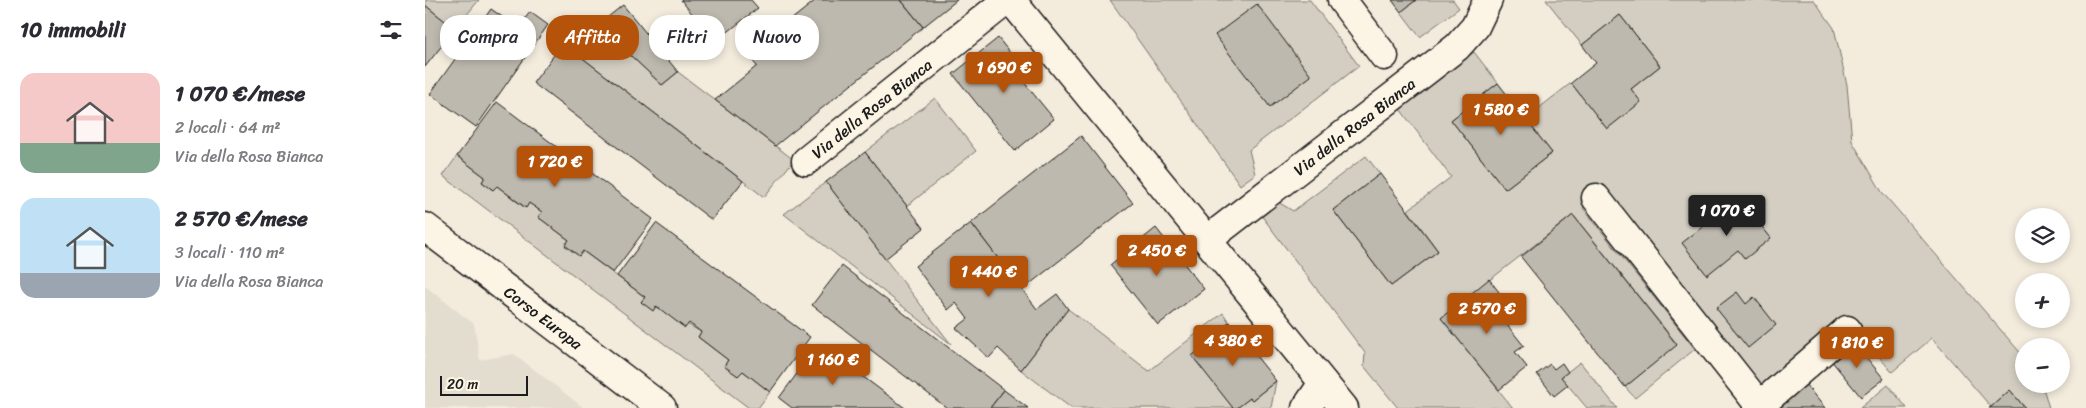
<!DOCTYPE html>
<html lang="it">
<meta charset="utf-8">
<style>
body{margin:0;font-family:Sriracha,sans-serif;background:#f7f7f7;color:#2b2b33;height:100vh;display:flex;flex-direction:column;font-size:19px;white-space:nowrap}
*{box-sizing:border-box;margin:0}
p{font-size:16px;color:#7c7c81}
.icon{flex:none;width:28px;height:28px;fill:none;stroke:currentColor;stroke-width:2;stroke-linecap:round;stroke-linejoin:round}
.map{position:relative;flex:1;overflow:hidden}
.details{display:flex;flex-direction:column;background:#fff;width:425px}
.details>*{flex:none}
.hud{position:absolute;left:15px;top:15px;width:475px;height:45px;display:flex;gap:10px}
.controls{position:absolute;left:1590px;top:208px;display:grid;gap:10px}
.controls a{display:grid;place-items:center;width:55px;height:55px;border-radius:50%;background:#fff;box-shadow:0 2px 8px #0003;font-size:25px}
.scale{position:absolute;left:15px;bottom:12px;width:88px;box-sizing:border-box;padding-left:5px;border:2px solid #1c1c1c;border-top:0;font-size:14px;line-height:18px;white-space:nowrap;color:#1c1c1c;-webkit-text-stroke:4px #fcf5e5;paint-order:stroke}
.price{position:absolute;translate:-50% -42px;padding:0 11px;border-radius:5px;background:#b45309;color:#fff;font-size:16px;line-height:32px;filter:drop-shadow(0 1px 2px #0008)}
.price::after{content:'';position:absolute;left:50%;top:30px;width:15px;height:11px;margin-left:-8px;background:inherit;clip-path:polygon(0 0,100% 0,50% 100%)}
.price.active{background:#222;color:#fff}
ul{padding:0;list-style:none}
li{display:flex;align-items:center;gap:15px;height:125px;padding:0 20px}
li span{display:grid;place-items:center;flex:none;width:140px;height:100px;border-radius:15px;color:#555}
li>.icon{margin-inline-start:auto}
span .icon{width:60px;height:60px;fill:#fffc;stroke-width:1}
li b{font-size:21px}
h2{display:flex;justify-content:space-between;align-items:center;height:60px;padding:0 20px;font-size:21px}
.chip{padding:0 18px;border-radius:20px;background:#fff;box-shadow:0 2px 8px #0003;font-size:18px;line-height:45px}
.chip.active{background:#b45309;color:#fff}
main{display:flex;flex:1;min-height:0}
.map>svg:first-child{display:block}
.built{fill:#e3ddcf}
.green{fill:#d3cec1;stroke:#78756e}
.building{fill:#beb9ae;stroke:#1c1c1c}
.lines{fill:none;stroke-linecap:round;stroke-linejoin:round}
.street-casing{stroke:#1c1c1c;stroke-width:31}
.secondary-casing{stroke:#1c1c1c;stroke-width:31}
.street{stroke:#fcf5e5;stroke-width:28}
.secondary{stroke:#fcf5e5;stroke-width:28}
.labels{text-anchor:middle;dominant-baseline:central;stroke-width:4;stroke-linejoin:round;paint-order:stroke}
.street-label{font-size:16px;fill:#1c1c1c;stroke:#fcf5e5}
</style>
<main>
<section class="details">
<h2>10 immobili<svg class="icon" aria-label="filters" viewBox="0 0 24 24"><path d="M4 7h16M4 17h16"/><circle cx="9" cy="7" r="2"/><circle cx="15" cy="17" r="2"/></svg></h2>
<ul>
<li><span style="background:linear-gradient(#f6c9c9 70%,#7fa58c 0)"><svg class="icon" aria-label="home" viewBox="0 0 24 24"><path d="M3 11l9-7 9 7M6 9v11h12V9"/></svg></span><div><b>1 070 €/mese</b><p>2 locali · 64 m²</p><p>Via della Rosa Bianca</p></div></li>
<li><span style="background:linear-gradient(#bfe0f5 75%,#9aa5b1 0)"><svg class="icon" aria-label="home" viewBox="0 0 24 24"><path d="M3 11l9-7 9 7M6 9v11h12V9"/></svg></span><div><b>2 570 €/mese</b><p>3 locali · 110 m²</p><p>Via della Rosa Bianca</p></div></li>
</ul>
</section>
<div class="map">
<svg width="1661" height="408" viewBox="0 0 1661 408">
<rect width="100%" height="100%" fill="#f3ecdd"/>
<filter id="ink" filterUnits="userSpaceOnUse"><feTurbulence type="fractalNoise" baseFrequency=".02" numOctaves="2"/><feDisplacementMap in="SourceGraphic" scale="10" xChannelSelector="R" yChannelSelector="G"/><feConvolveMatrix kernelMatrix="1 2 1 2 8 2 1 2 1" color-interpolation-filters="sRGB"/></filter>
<g filter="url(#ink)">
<!-- built -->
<path class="built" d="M0 286 49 324 55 360 89 354 159 408H0Z"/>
<!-- green -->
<g class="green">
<path d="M1 0H54L30 29 0 5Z"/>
<path d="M685 0H885L934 66 824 150 830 174 815 185Z"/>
<path d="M991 0H1028L1034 8 995 37 976 12Z"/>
<path d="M1121 0H1389L1409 28 1422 85 1427 141 1457 192 1599 357V384H1617L1624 408H1600L1585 390 1566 407 1507 338 1467 372 1421 318 1337 390 1180 193 1158 208 1270 349 1210 398 1200 387 1252 344 1148 215 1016 318 1088 408H973L939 366 940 353 833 211 848 199 868 211 941 156 955 174 908 210 966 286 1013 251 983 210 1026 177 975 109 1049 52 1073 83 1026 120 1080 189 1127 153 1100 119 1146 83 1182 128 1206 89 1235 66 1195 15 1157 45Z"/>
<path d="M173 25 237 85 253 72 369 160 339 197 138 43Z"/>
<path d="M510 98 551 151 482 206 440 152Z"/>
<path d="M32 156 60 177 57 182 68 190 72 186 100 208 104 203 117 212 113 217 144 240 140 246 154 256 158 251 220 297 216 302 228 310 231 306 276 332 273 337 303 360 300 366 313 376 318 371 345 392 333 408H324L18 176Z"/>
<path d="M401 182 526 344 359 214Z"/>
<path d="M643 309 724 371 798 313 804 322 781 341 808 408H646L596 370Z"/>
<path d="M1155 362 1192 408H1162L1136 377Z"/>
<path d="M851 381 846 408H812L825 398 827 400Z"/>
<path d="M1463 385 1482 408H1435Z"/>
</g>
<!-- building -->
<g class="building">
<path d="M256 0H326L333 8 290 42Z"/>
<path d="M391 0H476L498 27 350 146 290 100 332 66 322 55Z"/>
<path d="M476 0H532L498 27Z"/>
<path d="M967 0H991L976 12Z"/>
<path d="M832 4 886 76 845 107 790 35Z"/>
<path d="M0 5 30 29 0 67Z"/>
<path d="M198 5 253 72 237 85 173 25Z"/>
<path d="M66 9 93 28 105 12 123 25 51 127 5 94Z"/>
<path d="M1195 15 1235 66 1206 89 1216 102 1182 129 1146 83 1171 63 1157 45Z"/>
<path d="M573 38 599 70 593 75 629 119 590 151 528 74Z"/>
<path d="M138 43 318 181 287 220 108 83Z"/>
<path d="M1073 83 1127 153 1080 189 1026 120Z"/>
<path d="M72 102 228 219 188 273 158 251 154 256 140 245 144 240 113 217 117 212 104 203 101 208 72 186 68 190 57 182 60 177 32 156Z"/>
<path d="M656 136 708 203 597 290 546 223Z"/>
<path d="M440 152 499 228 460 259 401 182Z"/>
<path d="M955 174 1013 251 966 286 908 210Z"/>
<path d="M1314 198 1346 238 1320 259 1313 250 1282 275 1257 243Z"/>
<path d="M1148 215 1252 345 1200 387 1096 257Z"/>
<path d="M231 223 385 337 345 392 318 371 313 376 299 366 303 360 273 337 276 332 264 323 260 328 231 306 228 311 216 302 220 297 192 276Z"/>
<path d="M546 223 612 309 632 294 643 309 596 370 573 348 564 358 531 328 543 319 531 303 523 310 490 266Z"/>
<path d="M731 228 779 289 733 325 685 265Z"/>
<path d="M417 266 579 390 565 408H522L387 305Z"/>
<path d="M1064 279 1077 296 1066 305 1099 346 1090 352 1102 367 1074 390 1016 318Z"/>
<path d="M1312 292 1321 304 1329 297 1351 325 1323 348 1291 308Z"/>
<path d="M804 322 851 381 827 400 825 398 812 408H808L767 356 783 343 780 341Z"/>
<path d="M1427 340 1459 379 1436 397 1405 359Z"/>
<path d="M394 344 480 408H367L354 398Z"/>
<path d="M1137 363 1143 372 1136 377 1143 385 1129 396 1112 374 1125 364 1129 369Z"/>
<path d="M1379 383 1400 408H1350Z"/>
<path d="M579 390 603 408H565Z"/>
<path d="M1585 390 1600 408H1564L1566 407Z"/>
</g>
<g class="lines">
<defs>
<g id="street">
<path d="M917 0 959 56"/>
<path id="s1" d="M381 161 582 0"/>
<path d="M1171 198 1335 406"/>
<path id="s2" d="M782 240 1032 47 1050 27 1063 0"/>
<path d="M1332 408 1422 330"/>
</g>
<g id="secondary">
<path d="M586 0 919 408"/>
<path id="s3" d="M0 227 237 408"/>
<path d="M881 408 898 383"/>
</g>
</defs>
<!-- street casing -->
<use href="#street" class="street-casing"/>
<!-- secondary casing -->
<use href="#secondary" class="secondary-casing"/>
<!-- street -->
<use href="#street" class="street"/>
<!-- secondary -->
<use href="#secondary" class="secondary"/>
</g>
</g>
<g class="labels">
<!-- street labels -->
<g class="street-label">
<text stroke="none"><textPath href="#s1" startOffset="84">Via della Rosa Bianca</textPath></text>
<text stroke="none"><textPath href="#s2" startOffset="186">Via della Rosa Bianca</textPath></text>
<text stroke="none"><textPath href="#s3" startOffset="149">Corso Europa</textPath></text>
</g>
</g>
</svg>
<div class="controls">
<a><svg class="icon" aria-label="layers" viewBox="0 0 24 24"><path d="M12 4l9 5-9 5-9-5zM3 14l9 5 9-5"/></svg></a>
<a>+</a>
<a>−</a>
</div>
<div class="scale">20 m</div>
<b class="price" style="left:579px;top:94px">1 690 €</b>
<b class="price" style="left:1076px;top:136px">1 580 €</b>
<b class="price" style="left:130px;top:188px">1 720 €</b>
<b class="price active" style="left:1302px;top:237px">1 070 €</b>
<b class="price" style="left:732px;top:277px">2 450 €</b>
<b class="price" style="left:564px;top:298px">1 440 €</b>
<b class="price" style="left:1062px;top:335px">2 570 €</b>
<b class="price" style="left:808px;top:367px">4 380 €</b>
<b class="price" style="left:1432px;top:369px">1 810 €</b>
<b class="price" style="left:408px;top:386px">1 160 €</b>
<div class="hud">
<a class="chip">Compra</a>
<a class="chip active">Affitta</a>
<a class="chip">Filtri</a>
<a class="chip">Nuovo</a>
</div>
</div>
</main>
